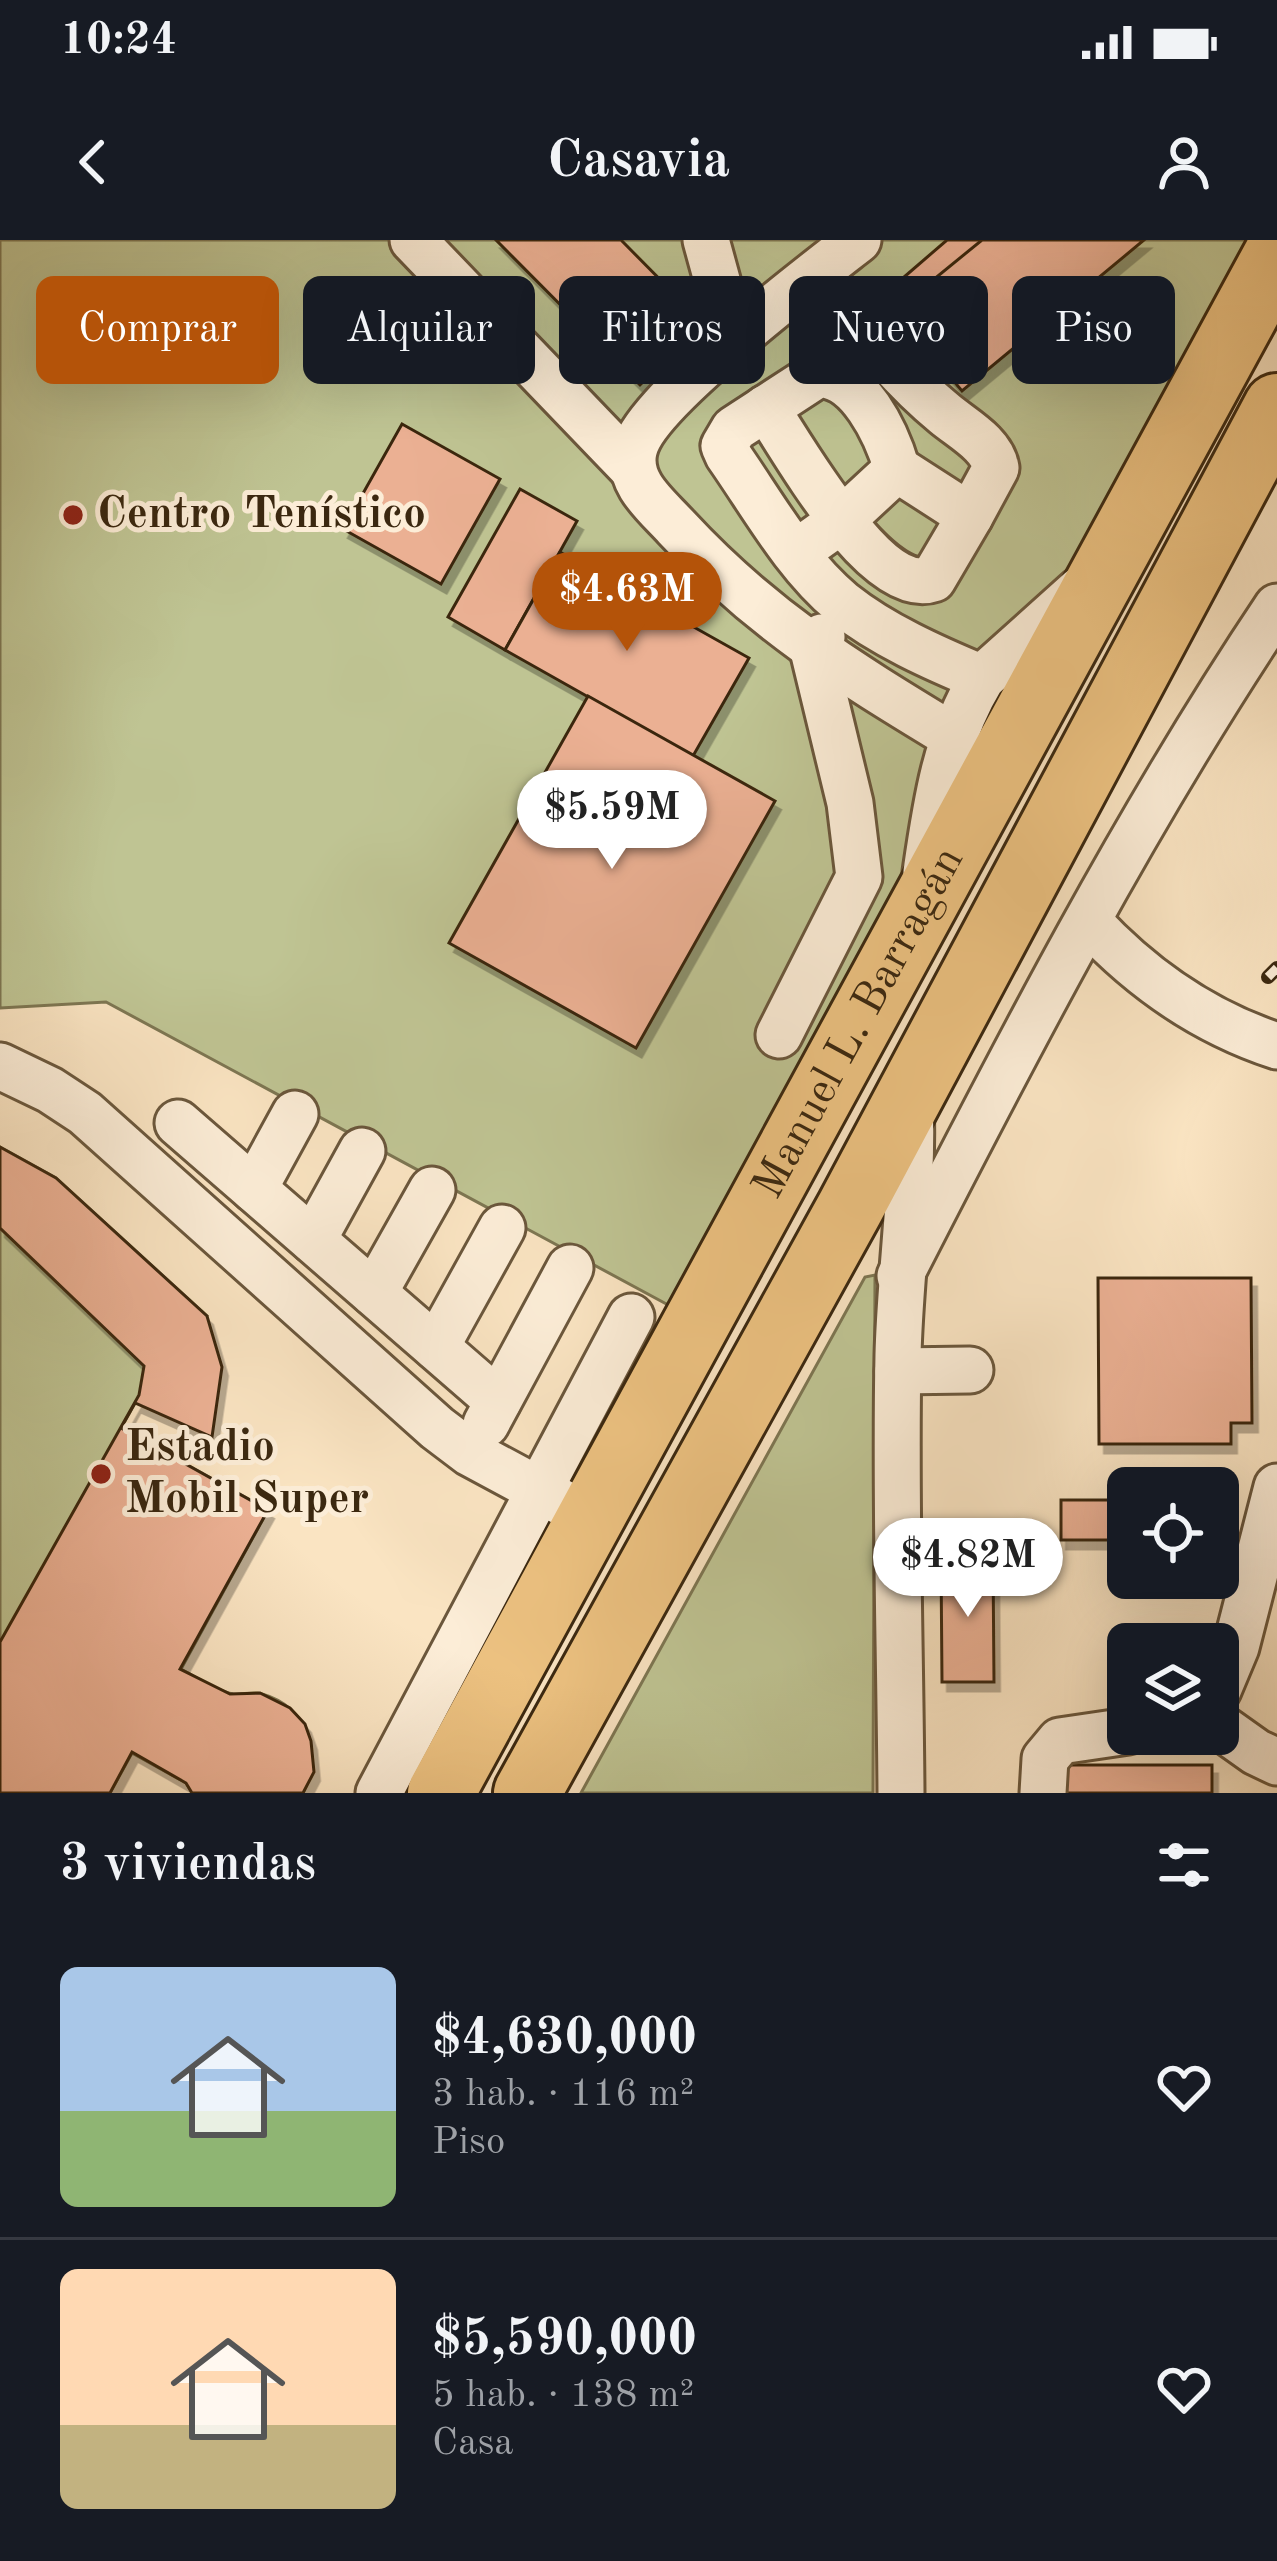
<!DOCTYPE html>
<html lang="es">
<meta charset="utf-8">
<style>
body{margin:0;font-family:"Old Standard TT",serif;background:#242831;color:#f1f3f6;height:100vh;display:flex;flex-direction:column;font-size:45px;white-space:nowrap}
*{box-sizing:border-box;margin:0}
p{font-size:39px;color:#9ea1a6}
.icon{flex:none;width:66px;height:66px;fill:none;stroke:currentColor;stroke-width:2;stroke-linecap:round;stroke-linejoin:round}
.map{position:relative;height:1553px;overflow:hidden}
.side{display:flex;flex-direction:column;background:#171b24;flex:1}
.side>*{flex:none}
.banner{position:absolute;left:36px;top:36px;width:1206px;height:108px;display:flex;gap:24px}
.controls{position:absolute;left:1107px;top:1227px;display:grid;gap:24px}
.controls a{display:grid;place-items:center;width:132px;height:132px;border-radius:18px;background:#171b24;box-shadow:0 12px 48px #0002;font-size:60px}
.price{position:absolute;translate:-50% -102px;padding:0 27px;border-radius:42px;background:#fff;color:#222;font-size:39px;line-height:78px;filter:drop-shadow(0 3px 6px #0008)}
.price::after{content:'';position:absolute;left:50%;top:72px;width:36px;height:27px;margin-left:-18px;background:inherit;clip-path:polygon(0 0,100% 0,50% 100%)}
.price.current{background:#b45309;color:#fff}
ul{padding:0;list-style:none}
li{display:flex;align-items:center;gap:36px;height:300px;padding:0 60px}
li+li{border-top:3px solid #363941}
li span{display:grid;place-items:center;flex:none;width:336px;height:240px;border-radius:18px;color:#555}
li>.icon{margin-inline-start:auto}
span .icon{width:144px;height:144px;fill:#fffc;stroke-width:1}
li b{font-size:51px}
h2{display:flex;justify-content:space-between;align-items:center;height:144px;padding:0 60px;font-size:51px}
.tag{padding:0 42px;border-radius:18px;background:#171b24;box-shadow:0 12px 48px #0002;font-size:42px;line-height:108px}
.tag.current{background:#b45309;color:#fff}
.status{display:flex;justify-content:space-between;align-items:center;height:84px;padding:0 60px;background:#171b24;direction:ltr}
.status svg{height:33px;fill:currentColor}
header{display:flex;justify-content:space-between;align-items:center;height:156px;padding:0 60px;background:#171b24;font-size:54px;font-weight:800}
.map>svg:first-child{display:block}
.green{fill:#bfc493;stroke:#7d7652;stroke-width:3}
.building{fill:#ebb093;stroke:#3b2810;stroke-width:3;filter:url(#shadow)}
.lines{fill:none;stroke-linecap:round;stroke-linejoin:round}
.minor-casing{stroke:#6b573c;stroke-width:51}
.highway-casing{stroke:#3b2810;stroke-width:72}
.minor{stroke:#fcedd7;stroke-width:45}
.highway{stroke:#edc281;stroke-width:66}
.rail-casing{stroke:#3b2810;stroke-width:14}
.rail{stroke:#fcedd7;stroke-width:9;stroke-dasharray:27;stroke-linecap:butt}
.poi-dot{fill:#8f2418;stroke:#fcedd7;stroke-width:4.5}
.labels{text-anchor:middle;dominant-baseline:central;stroke-width:10;stroke-linejoin:round;paint-order:stroke}
.poi-label{font-size:45px;font-weight:bold;fill:#3b2810;stroke:#fcedd7;text-anchor:start}
.street-label{font-size:45px;fill:#3b2810;stroke:#fcedd7}
</style>
<div class="status"><b>10:24</b><svg viewBox="0 0 49 12"><path d="M0 12V9h3v3zM5 12V6h3v6zM10 12V3h3v9zM15 12V0h3v12zM26 1h20v11H26zM47 4h2v5h-2z"/></svg></div>
<header><svg class="icon" aria-label="back" viewBox="0 0 24 24"><path d="M15 5l-7 7 7 7"/></svg>Casavia<svg class="icon" aria-label="person" viewBox="0 0 24 24"><circle cx="12" cy="8" r="4"/><path d="M4 21q1-7 8-7t8 7"/></svg></header>
<div class="map">
<svg width="1277" height="1553" viewBox="0 0 1277 1553">
<defs>
<filter id="shadow"><feDropShadow dx="5.5" dy="9" stdDeviation="0" flood-color="#0004"/></filter>
</defs>
<rect width="100%" height="100%" fill="#fae4c2"/>
<filter id="stains"><feTurbulence type="fractalNoise" baseFrequency=".00167" numOctaves="4"/><feColorMatrix values="0 0 0 0 .2 0 0 0 0 .09 0 0 0 0 .02 0 0 0 .5 -.17"/></filter>
<radialGradient id="worn" r=".72"><stop offset=".6" stop-color="#630" stop-opacity="0"/><stop offset="1" stop-color="#630" stop-opacity=".3"/></radialGradient>
<!-- green -->
<g class="green">
<path d="M0 0H1255L672 1067 106 762 0 768Z"/>
<path d="M0 907 56 938 207 1076 135 1163 121 1188 268 1270 181 1429C196 1437 216 1451 233 1454 242 1455 253 1451 262 1454 308 1467 323 1513 303 1553H192L186 1543 132 1513 110 1553H0Z"/>
<path d="M875 1035 873 1553H581L865 1037Z"/>
</g>
<!-- building -->
<g class="building">
<path d="M496 0H621L703 83 640 145Z"/>
<path d="M947 0H1052L1084 36 973 132 896 44Z"/>
<path d="M982 0H1144L962 151 895 71Z"/>
<path d="M402 184 500 239 441 344 343 289Z"/>
<path d="M520 249 577 281 505 410 448 377Z"/>
<path d="M560 312 749 418 693 516 505 410Z"/>
<path d="M588 456 775 561 636 808 449 703Z"/>
<path d="M0 907 56 938 207 1076 222 1127 212 1197 135 1163 121 1188 268 1270 180 1429 230 1454 260 1453 290 1468 305 1484 311 1501 314 1532 303 1553H192L186 1543 132 1512 110 1553H0V1402L139 1155 144 1126 0 988Z"/>
<path d="M1098 1038H1251L1252 1183H1231V1204H1099Z"/>
<rect x="1061" y="1260" width="67" height="40"/>
<path d="M941 1319H993L994 1442H942Z"/>
<path d="M1065 1525H1212V1553H1066Z"/>
</g>
<g class="lines">
<defs>
<g id="minor">
<path d="M413 0 633 229"/>
<path d="M706 0 734 102"/>
<path d="M858 0C812 36 644 163 634 211 627 243 656 265 676 287 762 380 844 430 951 495"/>
<path d="M817 33C857 82 896 134 945 174 963 189 992 204 996 228L970 276 897 229"/>
<path d="M766 168C793 208 876 359 933 339L970 276"/>
<path d="M797 312 842 280 897 229C887 195 859 132 817 135L734 189 724 206 728 215C763 265 795 324 842 363 882 395 934 418 982 438"/>
<path d="M926 632C936 563 945 499 982 438L1080 350"/>
<path d="M1089 682C1141 738 1204 782 1277 806"/>
<path d="M779 795 859 637 850 563 813 410 822 397"/>
<path d="M0 826 50 850 85 873 437 1188 470 1213 591 1278"/>
<path d="M178 883 498 1161"/>
<path d="M254 949 295 874"/>
<path d="M313 1000 362 911"/>
<path d="M900 1036C1016 809 1135 579 1277 367"/>
<path d="M374 1053 432 950"/>
<path d="M436 1107 502 988"/>
<path d="M898 1131 970 1130"/>
<path d="M486 1184 570 1028"/>
<path d="M1218 1450 1236 1407 1277 1247"/>
<path d="M1218 1485 1256 1512 1277 1522"/>
<path d="M379 1553 631 1077"/>
<path d="M901 1553C900 1407 895 1261 898 1115 900 1030 914 946 910 861"/>
<path d="M1043 1553 1045 1519 1060 1501 1128 1491"/>
</g>
<g id="highway">
<path id="s1" d="M441 1553 1277 15"/>
<path d="M527 1553 850 968 1277 167"/>
</g>
</defs>
<!-- minor casing -->
<use href="#minor" class="minor-casing"/>
<!-- highway casing -->
<use href="#highway" class="highway-casing"/>
<!-- minor -->
<use href="#minor" class="minor"/>
<!-- highway -->
<use href="#highway" class="highway"/>
<defs>
<path id="rail" d="M1268 737 1277 728"/>
</defs>
<!-- rail casing -->
<use href="#rail" class="rail-casing"/>
<!-- rail -->
<use href="#rail" class="rail"/>
</g>
<!-- markers -->
<g class="poi-dot">
<circle cx="73" cy="275" r="12"/>
<circle cx="101" cy="1234" r="12"/>
</g>
<g class="labels">
<!-- poi labels -->
<g class="poi-label">
<text x="97" y="275">Centro Tenístico</text>
<text x="125" y="1208">Estadio<tspan x="125" dy="52">Mobil Super</tspan></text>
</g>
<!-- street labels -->
<g class="street-label">
<text stroke="none"><textPath href="#s1" startOffset="876">Manuel L. Barragán</textPath></text>
</g>
</g>
<rect width="100%" height="100%" filter="url(#stains)"/>
<rect width="100%" height="100%" fill="url(#worn)"/>
</svg>
<div class="controls">
<a><svg class="icon" aria-label="locate" viewBox="0 0 24 24"><circle cx="12" cy="12" r="6"/><path d="M12 2v4M12 18v4M2 12h4M18 12h4"/></svg></a>
<a><svg class="icon" aria-label="layers" viewBox="0 0 24 24"><path d="M12 4l9 5-9 5-9-5zM3 14l9 5 9-5"/></svg></a>
</div>
<b class="price current" style="left:627px;top:414px">$4.63M</b>
<b class="price" style="left:612px;top:632px">$5.59M</b>
<b class="price" style="left:968px;top:1380px">$4.82M</b>
<div class="banner">
<a class="tag current">Comprar</a>
<a class="tag">Alquilar</a>
<a class="tag">Filtros</a>
<a class="tag">Nuevo</a>
<a class="tag">Piso</a>
</div>
</div>
<section class="side">
<h2>3 viviendas<svg class="icon" aria-label="filters" viewBox="0 0 24 24"><path d="M4 7h16M4 17h16"/><circle cx="9" cy="7" r="2"/><circle cx="15" cy="17" r="2"/></svg></h2>
<ul>
<li><span style="background:linear-gradient(#a9c7e8 60%,#8fb573 0)"><svg class="icon" aria-label="home" viewBox="0 0 24 24"><path d="M3 11l9-7 9 7M6 9v11h12V9"/></svg></span><div><b>$4,630,000</b><p>3 hab. · 116 m²</p><p>Piso</p></div><svg class="icon" aria-label="heart" viewBox="0 0 24 24"><path d="M12 20l-8-8c-3-5 5-10 8-4 3-6 11-1 8 4z"/></svg></li>
<li><span style="background:linear-gradient(#ffd9b3 65%,#c2b280 0)"><svg class="icon" aria-label="home" viewBox="0 0 24 24"><path d="M3 11l9-7 9 7M6 9v11h12V9"/></svg></span><div><b>$5,590,000</b><p>5 hab. · 138 m²</p><p>Casa</p></div><svg class="icon" aria-label="heart" viewBox="0 0 24 24"><path d="M12 20l-8-8c-3-5 5-10 8-4 3-6 11-1 8 4z"/></svg></li>
</ul>
</section>
